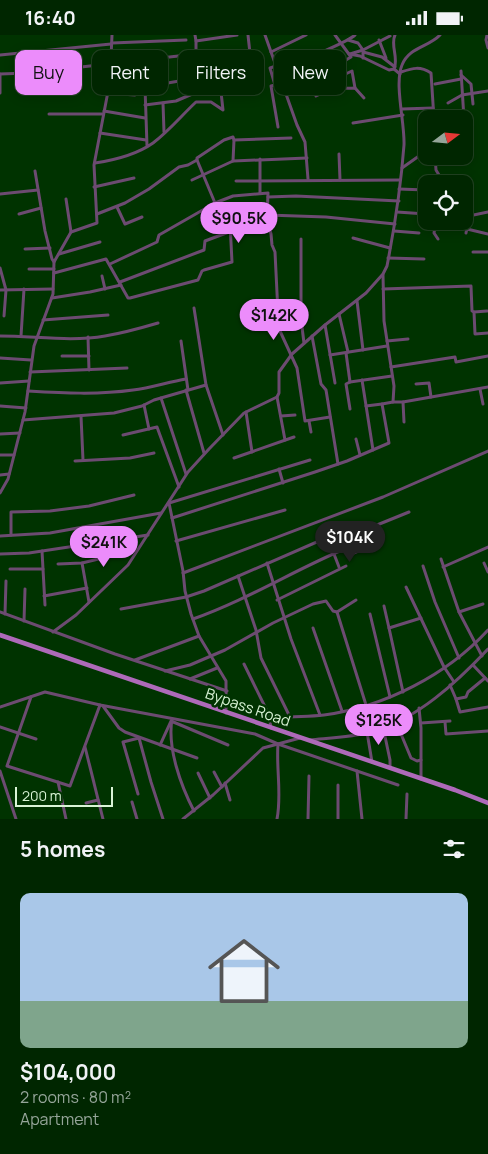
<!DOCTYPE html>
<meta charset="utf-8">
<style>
body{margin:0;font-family:Manrope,sans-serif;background:#0a2e0a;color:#f1f3f6;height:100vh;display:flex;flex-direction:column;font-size:19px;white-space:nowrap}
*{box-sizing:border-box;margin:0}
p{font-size:16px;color:#95a599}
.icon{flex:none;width:28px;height:28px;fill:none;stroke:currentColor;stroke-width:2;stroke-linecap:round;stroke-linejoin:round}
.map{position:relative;height:784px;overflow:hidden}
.details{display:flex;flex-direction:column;background:#002600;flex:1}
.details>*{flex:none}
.guide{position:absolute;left:15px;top:15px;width:459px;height:45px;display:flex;gap:10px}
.needle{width:32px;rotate:74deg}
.buttons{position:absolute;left:418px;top:75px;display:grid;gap:10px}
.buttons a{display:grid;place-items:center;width:55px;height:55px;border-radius:10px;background:#002600;box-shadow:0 2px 12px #0003,0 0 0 1px #224322;font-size:25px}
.scale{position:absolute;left:15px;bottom:12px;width:98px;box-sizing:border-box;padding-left:5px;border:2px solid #d9f4d6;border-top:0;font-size:14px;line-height:18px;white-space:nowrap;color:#d9f4d6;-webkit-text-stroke:4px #030;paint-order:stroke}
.price{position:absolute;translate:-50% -42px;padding:0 11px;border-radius:18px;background:#ec8cfb;color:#111;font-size:16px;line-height:32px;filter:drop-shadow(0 1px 2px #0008)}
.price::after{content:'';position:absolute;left:50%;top:30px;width:15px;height:11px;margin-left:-8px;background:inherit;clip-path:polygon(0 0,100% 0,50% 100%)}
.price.on{background:#222;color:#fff}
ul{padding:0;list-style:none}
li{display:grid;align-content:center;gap:10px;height:265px;padding:0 20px}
li span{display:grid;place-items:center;height:155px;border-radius:10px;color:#555}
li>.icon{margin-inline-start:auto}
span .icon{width:90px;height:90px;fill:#fffc;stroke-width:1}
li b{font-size:21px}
h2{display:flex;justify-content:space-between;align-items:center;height:60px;padding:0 20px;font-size:21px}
.tag{padding:0 18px;border-radius:10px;background:#002600;box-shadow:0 2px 12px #0003,0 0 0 1px #224322;font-size:18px;line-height:45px}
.tag.on{background:#ec8cfb;color:#111}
.status{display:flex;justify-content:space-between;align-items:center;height:35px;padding:0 25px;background:#002600;direction:ltr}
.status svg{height:14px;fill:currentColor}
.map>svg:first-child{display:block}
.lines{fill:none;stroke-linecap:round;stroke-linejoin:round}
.minor{stroke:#6c4b71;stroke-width:3}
.major{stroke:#ae6ab9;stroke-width:4.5}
.labels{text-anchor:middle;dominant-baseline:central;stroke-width:5;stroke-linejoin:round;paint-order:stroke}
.street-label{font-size:15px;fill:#d9f4d6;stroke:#030}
</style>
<div class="status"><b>16:40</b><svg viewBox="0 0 49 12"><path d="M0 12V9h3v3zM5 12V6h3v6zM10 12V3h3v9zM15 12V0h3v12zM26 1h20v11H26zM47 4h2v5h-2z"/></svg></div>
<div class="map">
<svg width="488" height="784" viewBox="0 0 488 784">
<rect width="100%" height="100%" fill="#030"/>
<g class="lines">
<!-- minor -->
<g class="minor">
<path d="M195 0 196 6 237 0"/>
<path d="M248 0 253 46"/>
<path d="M265 0 297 90 305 107 308 144"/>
<path d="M395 0C390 10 399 23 394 34L400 39"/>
<path d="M487 0 486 5 488 13"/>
<path d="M348 5 358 8 363 15"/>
<path d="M379 5 386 23"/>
<path d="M196 6V19L199 25 232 21"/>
<path d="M112 8 186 5"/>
<path d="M271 17 306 0"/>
<path d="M349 19 360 21 389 35 394 34"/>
<path d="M350 19 363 15 390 1"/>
<path d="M0 20 111 9"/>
<path d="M311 22C321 17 347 7 355 0"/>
<path d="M363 23V17L382 22 395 32"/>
<path d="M276 31 270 33 275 50 271 51 278 92"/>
<path d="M461 36 464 84"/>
<path d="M401 37C413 33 420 31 431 38L434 84"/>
<path d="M0 39 28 38 196 19"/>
<path d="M317 39 319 46C330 53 342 54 355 53L364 63"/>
<path d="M461 40 471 49 473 69"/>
<path d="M323 48V37"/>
<path d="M324 49 352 36 355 53"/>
<path d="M435 49 461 44"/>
<path d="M293 50 334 32 351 22 335 0"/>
<path d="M0 58V39"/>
<path d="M107 58 135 60"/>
<path d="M316 61 335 52"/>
<path d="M163 68 164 97"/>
<path d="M448 68 462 60 488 56"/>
<path d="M145 70 176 66 197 57"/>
<path d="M402 74 433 73"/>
<path d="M104 76 145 83"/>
<path d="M49 79H103"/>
<path d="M353 88 403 80"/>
<path d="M100 98 146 105"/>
<path d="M339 119 340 145"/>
<path d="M435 121 436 135 439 140"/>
<path d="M260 124V158"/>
<path d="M197 125 215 168 233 161 268 158 267 185 271 199 272 210 275 217 278 278 282 285 301 284"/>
<path d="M233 126 234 105"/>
<path d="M95 128C115 125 136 120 153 108 169 96 182 80 196 67H211L223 75 219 39 145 52 147 111"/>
<path d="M402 133 426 116"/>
<path d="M35 136 45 196 52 224 54 227"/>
<path d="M192 145 233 126 307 123"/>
<path d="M236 146 400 145"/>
<path d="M94 152 134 143"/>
<path d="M399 154 426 155"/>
<path d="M0 159 38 155"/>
<path d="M268 162 296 161 399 166"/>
<path d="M66 164 71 197"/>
<path d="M117 172 125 189 142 182"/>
<path d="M397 177 426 179"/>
<path d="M19 179 41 173"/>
<path d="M97 179 125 168 149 154 179 132 188 130 197 125V123L224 105 233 102 234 105 291 103"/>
<path d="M267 180 326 182 395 189"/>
<path d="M464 182 488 177"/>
<path d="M436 186 434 198 438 204"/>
<path d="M467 194 488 199"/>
<path d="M394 196 419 198"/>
<path d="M466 198 469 182"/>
<path d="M353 203 390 213"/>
<path d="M301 204V284L304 308"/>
<path d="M25 214 50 213"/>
<path d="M473 217H488"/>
<path d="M59 219 100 207"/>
<path d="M388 223 424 224"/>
<path d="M110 229 157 207 159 200 215 168"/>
<path d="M0 233 6 255 4 281"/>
<path d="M29 234H54"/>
<path d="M54 238 106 224 128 263H130L198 245 202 236 204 235 232 227 230 188 237 185H267"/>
<path d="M102 241 105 254"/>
<path d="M120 247 204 215 205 206 229 197"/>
<path d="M383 254 471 251 472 276 474 277"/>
<path d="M0 255 53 254"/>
<path d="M52 263 90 257 121 250"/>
<path d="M357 266 363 315"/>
<path d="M194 273 206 350 223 400"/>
<path d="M487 276 474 277 475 299 488 298"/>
<path d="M339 279 348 317"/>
<path d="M274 283 297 333 305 386 330 382"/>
<path d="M249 284 279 279"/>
<path d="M43 285 108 280"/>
<path d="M325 290 335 348"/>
<path d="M0 301C35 301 71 307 105 301 123 298 141 293 158 288"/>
<path d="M21 301 24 254"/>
<path d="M312 301 321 349 326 355 338 429"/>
<path d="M88 302 89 335"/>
<path d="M181 306 188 355"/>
<path d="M387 306 408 304"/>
<path d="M346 318 350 347"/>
<path d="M330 320 387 311"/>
<path d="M62 321H89"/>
<path d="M0 323 31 325"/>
<path d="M391 332 455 322 456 327 488 321"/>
<path d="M30 337 127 333"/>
<path d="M362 345 373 415"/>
<path d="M0 348 29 346"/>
<path d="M416 349 429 348 431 362"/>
<path d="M480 354 483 369"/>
<path d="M186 355 204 418"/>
<path d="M28 356C63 358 98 360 133 355 151 353 168 347 186 344"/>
<path d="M277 362 285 405"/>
<path d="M161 363 186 439"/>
<path d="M393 367H403L488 352"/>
<path d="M403 367 404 387"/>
<path d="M144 370 149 394"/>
<path d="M0 371 26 373"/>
<path d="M366 371 382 369"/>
<path d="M350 374 346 349 350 347 392 341"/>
<path d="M246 377 252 417"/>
<path d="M81 381 83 425"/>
<path d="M281 381 295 380"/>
<path d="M23 385 114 378 142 371 154 365 206 350"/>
<path d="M309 386 311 397"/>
<path d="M0 399 20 398"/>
<path d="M123 400 157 392 179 452"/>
<path d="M356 404 360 420"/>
<path d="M0 420H14"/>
<path d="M234 423 294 402"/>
<path d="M75 426 130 423 154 418"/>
<path d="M279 434 283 448"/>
<path d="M0 440 9 439"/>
<path d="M0 458 8 444 25 377 34 311 53 259 54 227 71 197 97 188 94 130 110 46 112 0"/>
<path d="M172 483 315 437 347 426 389 408 382 369 393 367 394 351 384 286 383 240"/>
<path d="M11 500V477L50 476 89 471 134 460"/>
<path d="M0 501 50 498 161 478"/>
<path d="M176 506 285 475"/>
<path d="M349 512 351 519 361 515"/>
<path d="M42 516 45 570"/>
<path d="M0 519 29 518 148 500"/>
<path d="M334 519 339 532"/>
<path d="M441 524 459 577 482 621"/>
<path d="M82 528 89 567"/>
<path d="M267 528 291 604 320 680"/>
<path d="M484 528 488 537"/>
<path d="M58 529 82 528 119 519 117 505"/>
<path d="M423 531 435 567 459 623"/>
<path d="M443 532 488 512"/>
<path d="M10 534H43"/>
<path d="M183 538 383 462 488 416"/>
<path d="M238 541 256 595 261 623 290 682"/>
<path d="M406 552 444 632 454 647"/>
<path d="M44 561 87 553"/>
<path d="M277 565 346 531"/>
<path d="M356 565 337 577 366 670"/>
<path d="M384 571 389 593"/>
<path d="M121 574 186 562 204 556 342 496 345 503 409 477"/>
<path d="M0 577 115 619 227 656"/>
<path d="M459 577 483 569"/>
<path d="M5 579 6 546"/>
<path d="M370 579 390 662"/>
<path d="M193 584C247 565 296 534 349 512L345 503"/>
<path d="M24 586 25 554"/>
<path d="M313 593 342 676"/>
<path d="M53 597 76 580 128 530 188 437 209 414 244 378 277 362 279 358V337L292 319 325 290 366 258 383 239 387 231C395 190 401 150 404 110 405 88 394 49 402 30 409 12 429 12 440 0"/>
<path d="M135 625 199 601"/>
<path d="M244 629 269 680 271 693"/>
<path d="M473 630 488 646"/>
<path d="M165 636 190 630 225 615 273 588 313 569 326 566 333 576 337 577"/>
<path d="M190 644 217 633"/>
<path d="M450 650 456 664 466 662 468 657 485 643"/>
<path d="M403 657 389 593 421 583"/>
<path d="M31 662 7 731 70 751 100 670"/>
<path d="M456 664 460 677 488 672"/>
<path d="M103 671 119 693 125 697 197 723"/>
<path d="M0 672 45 657 100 670 255 699 278 709 398 750"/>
<path d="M419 673 421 693V744"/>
<path d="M226 678V646L199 601 191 579 185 556 183 536 169 468 310 425"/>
<path d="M270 682C288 682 306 682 324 680 384 672 447 640 488 595"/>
<path d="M172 684C167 713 181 751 194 776"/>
<path d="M396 687 411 723 417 726 421 725"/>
<path d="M445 687 446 699 488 696"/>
<path d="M421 688 450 686"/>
<path d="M0 692 36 704"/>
<path d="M383 692 390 725V733"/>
<path d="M367 697 372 727"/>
<path d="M310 705C330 703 352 702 372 697 417 684 456 648 488 614"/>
<path d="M160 710 171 686 228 710"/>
<path d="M85 712 103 784"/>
<path d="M0 736 16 784"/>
<path d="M357 736 362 784"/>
<path d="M214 737 222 752"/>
<path d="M198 738 210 763"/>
<path d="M58 747 66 784"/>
<path d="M225 748 230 765"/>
<path d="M138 759 123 707 139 703 151 747 163 784"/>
<path d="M132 767 137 784"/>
<path d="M86 768 98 765"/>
<path d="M183 784 213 760 263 713 300 703"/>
<path d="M277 784C282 759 276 734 278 709"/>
<path d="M308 784 309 741"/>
<path d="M338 784V750"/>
<path d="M406 784 407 759"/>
</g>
<!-- major -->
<path class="major" d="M0 600 455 755 488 768"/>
</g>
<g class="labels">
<!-- street labels -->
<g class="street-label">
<text transform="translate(248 672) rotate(19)">Bypass Road</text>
</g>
</g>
</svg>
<div class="buttons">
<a><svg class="needle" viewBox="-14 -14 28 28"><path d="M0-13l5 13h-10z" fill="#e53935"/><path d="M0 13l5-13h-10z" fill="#95a599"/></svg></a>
<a><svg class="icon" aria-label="locate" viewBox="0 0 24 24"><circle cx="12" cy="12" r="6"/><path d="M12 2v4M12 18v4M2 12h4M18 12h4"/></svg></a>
</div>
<div class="scale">200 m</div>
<b class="price" style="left:239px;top:209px">$90.5K</b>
<b class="price" style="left:274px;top:306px">$142K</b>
<b class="price on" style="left:350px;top:528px">$104K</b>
<b class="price" style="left:104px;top:533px">$241K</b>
<b class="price" style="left:379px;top:711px">$125K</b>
<div class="guide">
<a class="tag on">Buy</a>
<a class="tag">Rent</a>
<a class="tag">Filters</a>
<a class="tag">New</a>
</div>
</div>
<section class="details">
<h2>5 homes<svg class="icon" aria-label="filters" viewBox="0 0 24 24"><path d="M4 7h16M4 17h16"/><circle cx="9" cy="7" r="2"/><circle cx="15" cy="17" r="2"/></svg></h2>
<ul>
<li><span style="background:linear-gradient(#a9c7e8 70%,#7fa58c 0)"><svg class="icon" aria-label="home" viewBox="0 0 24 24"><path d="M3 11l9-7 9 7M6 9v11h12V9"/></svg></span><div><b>$104,000</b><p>2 rooms · 80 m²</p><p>Apartment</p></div></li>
</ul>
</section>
